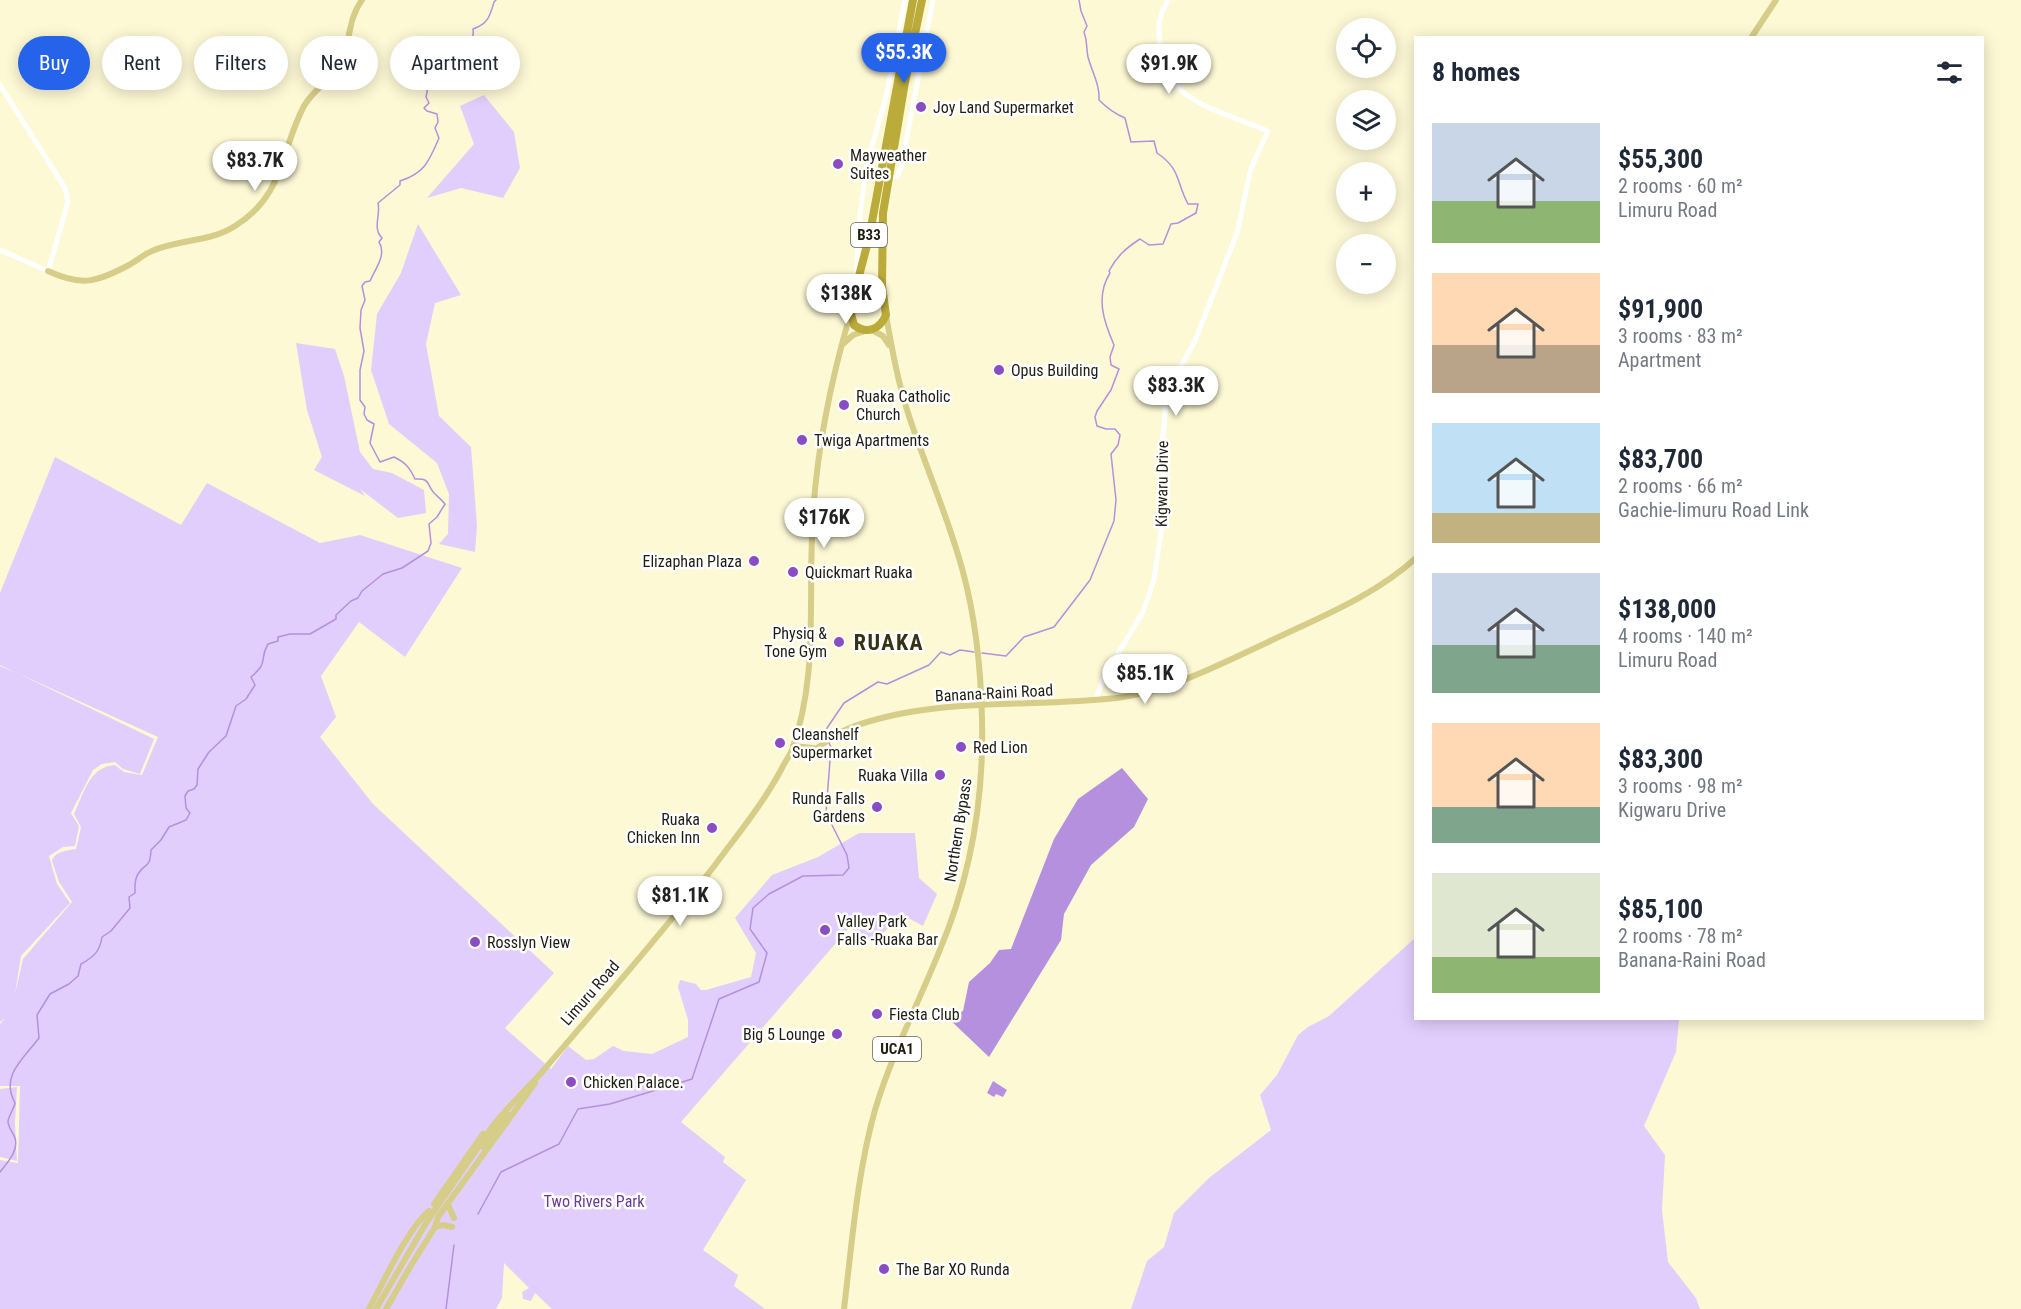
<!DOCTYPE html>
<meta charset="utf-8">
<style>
body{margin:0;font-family:"Roboto Condensed",sans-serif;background:#f2f2f3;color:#1f2937;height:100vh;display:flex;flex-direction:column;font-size:22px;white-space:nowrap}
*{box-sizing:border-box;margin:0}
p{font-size:20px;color:#747a83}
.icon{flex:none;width:33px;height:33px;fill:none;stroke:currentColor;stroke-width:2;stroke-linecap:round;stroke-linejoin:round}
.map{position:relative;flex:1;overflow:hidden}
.details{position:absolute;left:1414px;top:36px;width:570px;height:984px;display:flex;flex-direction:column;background:#fff;border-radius:0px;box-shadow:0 3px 15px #0003}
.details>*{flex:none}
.hud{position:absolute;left:18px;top:36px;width:570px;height:54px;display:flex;gap:12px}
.buttons{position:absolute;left:1336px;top:18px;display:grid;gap:12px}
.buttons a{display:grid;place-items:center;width:60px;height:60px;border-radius:50%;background:#fff;box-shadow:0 3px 15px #0003;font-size:30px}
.price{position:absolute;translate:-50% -51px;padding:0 14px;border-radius:21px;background:#fff;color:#222;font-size:20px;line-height:39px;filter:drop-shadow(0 2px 3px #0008)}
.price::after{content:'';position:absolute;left:50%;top:36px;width:18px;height:14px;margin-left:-9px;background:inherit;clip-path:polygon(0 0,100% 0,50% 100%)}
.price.on{background:#2563eb;color:#fff}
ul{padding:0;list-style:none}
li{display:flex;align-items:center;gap:18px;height:150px;padding:0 18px}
li span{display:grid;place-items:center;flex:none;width:168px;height:120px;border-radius:0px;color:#555}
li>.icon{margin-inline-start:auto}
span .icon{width:72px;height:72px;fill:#fffc;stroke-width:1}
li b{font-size:26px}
h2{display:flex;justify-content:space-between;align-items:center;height:72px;padding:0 18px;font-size:26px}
.tag{padding:0 21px;border-radius:27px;background:#fff;box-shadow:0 3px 15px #0003;font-size:21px;line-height:54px}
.tag.on{background:#2563eb;color:#fff}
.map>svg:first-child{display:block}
.green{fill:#e2cefc;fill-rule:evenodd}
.water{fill:#b490de}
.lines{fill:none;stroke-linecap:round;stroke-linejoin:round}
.stream{stroke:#b490de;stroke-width:1.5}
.minor{stroke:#fff;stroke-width:5}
.major{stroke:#d6cd89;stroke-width:6}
.highway{stroke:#baab3a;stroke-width:8}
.poi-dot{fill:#894cc3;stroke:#fff;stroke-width:2}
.labels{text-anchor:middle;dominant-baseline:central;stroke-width:5;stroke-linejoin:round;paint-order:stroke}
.shield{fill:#fff;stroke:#636258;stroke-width:1.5}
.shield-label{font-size:15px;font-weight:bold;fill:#201e11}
.poi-label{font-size:16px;fill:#201e11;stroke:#fff;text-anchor:start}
.street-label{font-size:16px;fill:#201e11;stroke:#fff}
.park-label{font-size:16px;fill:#693a96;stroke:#fff}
.district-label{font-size:22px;font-weight:bold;letter-spacing:1.5px;fill:#363214;stroke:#fff}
</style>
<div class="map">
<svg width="2021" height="1309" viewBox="0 0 2021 1309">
<rect width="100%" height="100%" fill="#fdf9d5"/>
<!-- green -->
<g class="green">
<path d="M484 95 514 132 520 168 503 198 461 188 427 198 474 144 460 106Z"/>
<path d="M418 224 461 295 435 303 426 344 439 416 471 447 477 526 475 552 439 544 448 534 449 494 437 463 389 424 371 370 377 314 401 273Z"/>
<path d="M296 343 335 349 344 376 360 452 373 469 392 473 424 490 426 513 398 518 360 489 365 496 314 470 322 457 307 410Z"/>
<path d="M55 457 181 525 207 483 320 543 360 535 462 568 405 657 359 622 321 676 336 717 320 737 373 804 554 973 505 1028 551 1069 568 1046 586 1060 594 1059 613 1046 624 1051 652 1054 688 1037V1020L678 987 680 980 696 984 701 990H706L751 977 756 953 735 918 772 875 818 857 859 833H915L919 878 937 894 923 926 901 914 875 942 849 928 681 1122 725 1157 723 1162 746 1180 703 1250 738 1275 734 1286 765 1309H552L535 1293 531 1301 523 1299 522 1292 529 1288 504 1263 502 1298 496 1309H0V1160L18 1163 20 1086H0V1024L5 1018 0 1022V666L14 672 0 665V593ZM15 672 158 737 142 775 124 772 115 765C89 767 84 793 74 814L81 827 76 849C67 850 54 852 52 861L59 882 72 902 23 959 15 994 21 956 70 903 57 884 49 856 63 847 75 846 79 826 71 813 93 770 102 764 115 762 123 769 140 774 154 739Z"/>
<path d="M1416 937V1018L1679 1019 1676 1052 1644 1126 1665 1155 1662 1210 1668 1262 1696 1298 1700 1309H1131L1147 1261 1164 1247 1174 1213 1209 1178 1271 1130 1260 1095 1277 1075 1298 1035 1308 1027 1329 1016Z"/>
<path d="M17 1087 15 1123 17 1161 0 1157V1089Z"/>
</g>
<!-- water -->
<g class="water">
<path d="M1122 768 1148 799 1134 827 1091 865 1064 914 1061 940 989 1057 948 1018 963 1011 969 982 990 963 999 950 1011 949 1054 839 1078 799Z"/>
<path d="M993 1081 1007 1090 1003 1097 996 1094 994 1097 987 1093Z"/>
</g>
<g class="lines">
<!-- stream -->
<g class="stream">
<path d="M982 653 1006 656 1024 637 1054 627 1090 580 1114 521 1116 500 1111 454 1118 445 1120 435 1115 429H1106L1097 426 1095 417 1097 411 1111 390 1119 369 1111 365 1110 357 1114 345C1104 322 1095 297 1110 273L1109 271C1117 256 1126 248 1140 239L1149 245 1163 244 1171 224 1178 223 1196 213 1198 204H1188C1176 182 1181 169 1157 153L1154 141 1131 142 1125 118C1115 114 1107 108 1099 100 1100 85 1092 72 1088 57 1086 48 1088 43 1084 32L1087 26 1081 11 1079 0"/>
<path d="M828 738 825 731 844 703 878 682 887 684 929 665 941 652 950 655 960 650 974 652"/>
<path d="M0 1172C7 1163 19 1151 15 1138 13 1132 8 1128 8 1121 9 1116 14 1108 15 1103 0 1076 23 1059 39 1038L37 1015 50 994 69 984 78 976 81 964C94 957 100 951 102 937L111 931 130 908 129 897 135 893C135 887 134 880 138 874 145 862 150 870 151 850L161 840 169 827 186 820 190 813 186 808 185 796 188 791 194 789 197 785 198 769 209 752 226 736 236 706 246 699 255 685 251 677C270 661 258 661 268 644L278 641V637L290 634H310L336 619V615L351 601 358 598 362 591 383 574 402 568 428 551 431 543 429 524 437 517 445 504C441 499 438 497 434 493 426 484 431 478 415 479 410 468 405 462 394 457L380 462 370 443 374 424 367 420 364 414 365 407 360 400V370L364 351 360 328 361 310 365 300 362 286 365 282 370 281C375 269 387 255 379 242L382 238C372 228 381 215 378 203L400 185V181C425 173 429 161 439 138L435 128 438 122 437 114 427 111 424 108 429 103 426 97 428 87 455 69V59C465 49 475 45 473 29 488 24 490 16 494 2L496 0"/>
<path d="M478 1214 501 1172 559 1144 578 1109 610 1104 692 1079 719 999 759 982 767 953 750 929 753 908 769 894 803 876 843 875 849 868 847 855 826 813 831 747 829 743"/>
<path d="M446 1309 454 1245"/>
</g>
<!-- minor -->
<g class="minor">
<path d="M0 85 65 188 68 202 48 271 0 250"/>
<path d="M888 179 897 176 901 168 933 0"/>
<path d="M856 278 860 215 867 163 886 97 905 0"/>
<path d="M1096 699 1105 675 1143 612 1154 580 1164 512 1163 438 1167 392 1195 341 1237 233 1251 168 1268 131C1245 121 1197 107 1181 90 1171 80 1166 66 1162 53 1157 33 1157 18 1168 0"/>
</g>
<!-- major -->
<g class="major">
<path d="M1751 38 1776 0"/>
<path d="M48 271C82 287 97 282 129 265 137 261 144 254 152 251 179 239 211 242 235 226 285 195 280 151 304 106 313 90 331 80 340 64 351 44 347 20 362 0"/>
<path d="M872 330 883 336 889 345"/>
<path d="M843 344 853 335 865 331"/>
<path d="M793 746 813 748"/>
<path d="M791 754C796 753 803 753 809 752 821 748 831 736 843 731 862 722 884 717 904 713 974 700 1047 706 1117 698 1167 692 1221 664 1266 643 1318 618 1373 597 1416 558"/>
<path d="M483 1147 508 1115"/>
<path d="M434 1204 483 1134"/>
<path d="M448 1205 454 1218"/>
<path d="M435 1227 443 1225 452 1227"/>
<path d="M369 1309C383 1283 408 1228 429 1211"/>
<path d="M376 1309 426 1223 492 1127C507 1107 526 1090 542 1072 600 1004 660 936 715 865 738 834 762 805 781 770 784 763 789 757 792 750 817 679 809 611 812 538 814 463 829 387 850 315"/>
<path d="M386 1309 410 1267 435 1227 438 1217 535 1083"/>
<path d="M844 1309C852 1243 857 1174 875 1110 891 1056 918 1004 939 952 970 879 984 800 982 720 981 670 976 620 963 572 949 519 926 468 909 416 898 383 892 349 886 315"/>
</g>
<!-- highway -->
<g class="highway">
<path d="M913 0 869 238 850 310 854 325C867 335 880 329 886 315L882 286 883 213 905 82 922 0"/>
<path d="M858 283 872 281 882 286"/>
</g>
</g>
<!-- markers -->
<g class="poi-dot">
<circle cx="921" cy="107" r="6"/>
<circle cx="838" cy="164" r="6"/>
<circle cx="999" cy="370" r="6"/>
<circle cx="844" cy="405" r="6"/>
<circle cx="802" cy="440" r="6"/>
<circle cx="754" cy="561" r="6"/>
<circle cx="793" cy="572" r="6"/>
<circle cx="839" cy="642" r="6"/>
<circle cx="780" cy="743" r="6"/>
<circle cx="961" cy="747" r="6"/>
<circle cx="940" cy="775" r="6"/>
<circle cx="877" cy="807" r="6"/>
<circle cx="712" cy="828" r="6"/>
<circle cx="825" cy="930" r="6"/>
<circle cx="475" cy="942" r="6"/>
<circle cx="877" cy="1014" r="6"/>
<circle cx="837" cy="1034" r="6"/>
<circle cx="571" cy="1082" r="6"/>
<circle cx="884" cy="1269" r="6"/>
</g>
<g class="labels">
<!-- shield labels -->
<g class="shield">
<rect x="851" y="223" width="36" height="24" rx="4.5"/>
<rect x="873" y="1037" width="48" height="24" rx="4.5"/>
</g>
<g class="shield-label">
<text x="869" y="235">B33</text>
<text x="897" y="1049">UCA1</text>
</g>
<!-- poi labels -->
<g class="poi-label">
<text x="933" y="107">Joy Land Supermarket</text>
<text x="850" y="155">Mayweather<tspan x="850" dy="18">Suites</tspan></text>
<text x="1011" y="370">Opus Building</text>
<text x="856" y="396">Ruaka Catholic<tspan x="856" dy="18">Church</tspan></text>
<text x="814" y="440">Twiga Apartments</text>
<text x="742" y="561" text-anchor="end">Elizaphan Plaza</text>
<text x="805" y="572">Quickmart Ruaka</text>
<text x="827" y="633" text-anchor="end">Physiq &amp;<tspan x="827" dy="18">Tone Gym</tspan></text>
<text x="792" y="734">Cleanshelf<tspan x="792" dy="18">Supermarket</tspan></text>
<text x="973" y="747">Red Lion</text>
<text x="928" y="775" text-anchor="end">Ruaka Villa</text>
<text x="865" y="798" text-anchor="end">Runda Falls<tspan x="865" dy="18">Gardens</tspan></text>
<text x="700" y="819" text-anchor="end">Ruaka<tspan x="700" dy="18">Chicken Inn</tspan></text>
<text x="837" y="921">Valley Park<tspan x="837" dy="18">Falls -Ruaka Bar</tspan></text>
<text x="487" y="942">Rosslyn View</text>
<text x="889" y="1014">Fiesta Club</text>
<text x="825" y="1034" text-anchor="end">Big 5 Lounge</text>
<text x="583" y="1082">Chicken Palace.</text>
<text x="896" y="1269">The Bar XO Runda</text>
</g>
<!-- street labels -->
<g class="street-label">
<text transform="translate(1162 484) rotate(-89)">Kigwaru Drive</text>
<text transform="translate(994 693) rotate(-3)">Banana-Raini Road</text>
<text transform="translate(958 830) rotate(-81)">Northern Bypass</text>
<text transform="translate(590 993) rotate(-49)">Limuru Road</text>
</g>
<!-- park labels -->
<g class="park-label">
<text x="594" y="1201">Two Rivers Park</text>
</g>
<!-- district labels -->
<g class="district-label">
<text x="889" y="642">RUAKA</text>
</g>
</g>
</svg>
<div class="buttons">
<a><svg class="icon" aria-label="locate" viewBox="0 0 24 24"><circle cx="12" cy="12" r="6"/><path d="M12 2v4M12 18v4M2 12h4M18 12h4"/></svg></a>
<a><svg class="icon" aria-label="layers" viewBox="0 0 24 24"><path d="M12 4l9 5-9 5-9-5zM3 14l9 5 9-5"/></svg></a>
<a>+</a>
<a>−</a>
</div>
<b class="price on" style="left:904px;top:84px">$55.3K</b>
<b class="price" style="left:1169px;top:95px">$91.9K</b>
<b class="price" style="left:255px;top:192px">$83.7K</b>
<b class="price" style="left:846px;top:325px">$138K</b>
<b class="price" style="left:1176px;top:417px">$83.3K</b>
<b class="price" style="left:824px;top:549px">$176K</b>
<b class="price" style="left:1145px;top:705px">$85.1K</b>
<b class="price" style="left:680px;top:927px">$81.1K</b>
<div class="hud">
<a class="tag on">Buy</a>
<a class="tag">Rent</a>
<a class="tag">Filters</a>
<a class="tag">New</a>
<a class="tag">Apartment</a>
</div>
<section class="details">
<h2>8 homes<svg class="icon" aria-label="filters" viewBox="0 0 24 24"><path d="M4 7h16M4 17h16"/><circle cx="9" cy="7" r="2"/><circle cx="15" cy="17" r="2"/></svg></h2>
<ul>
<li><span style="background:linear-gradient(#c9d6e8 65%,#8fb573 0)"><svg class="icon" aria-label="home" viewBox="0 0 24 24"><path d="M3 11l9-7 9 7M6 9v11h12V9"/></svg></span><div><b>$55,300</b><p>2 rooms · 60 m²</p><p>Limuru Road</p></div></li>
<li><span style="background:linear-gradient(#ffd9b3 60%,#b9a48a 0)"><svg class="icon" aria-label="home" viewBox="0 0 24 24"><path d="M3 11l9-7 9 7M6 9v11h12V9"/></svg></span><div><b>$91,900</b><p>3 rooms · 83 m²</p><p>Apartment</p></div></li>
<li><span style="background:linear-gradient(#bfe0f5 75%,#c2b280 0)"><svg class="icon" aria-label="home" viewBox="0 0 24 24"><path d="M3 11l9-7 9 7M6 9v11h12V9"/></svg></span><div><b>$83,700</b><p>2 rooms · 66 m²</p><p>Gachie-limuru Road Link</p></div></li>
<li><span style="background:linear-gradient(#c9d6e8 60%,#7fa58c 0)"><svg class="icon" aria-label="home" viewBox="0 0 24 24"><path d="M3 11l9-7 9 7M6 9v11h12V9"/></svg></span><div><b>$138,000</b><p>4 rooms · 140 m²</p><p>Limuru Road</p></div></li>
<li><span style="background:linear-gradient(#ffd9b3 70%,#7fa58c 0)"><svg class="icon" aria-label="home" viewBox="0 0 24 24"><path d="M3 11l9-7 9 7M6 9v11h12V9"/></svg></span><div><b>$83,300</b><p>3 rooms · 98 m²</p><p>Kigwaru Drive</p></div></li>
<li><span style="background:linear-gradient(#dfe7d0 70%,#8fb573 0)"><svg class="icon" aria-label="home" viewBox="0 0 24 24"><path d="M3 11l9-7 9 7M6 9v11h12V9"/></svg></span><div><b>$85,100</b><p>2 rooms · 78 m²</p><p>Banana-Raini Road</p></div></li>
</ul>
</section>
</div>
